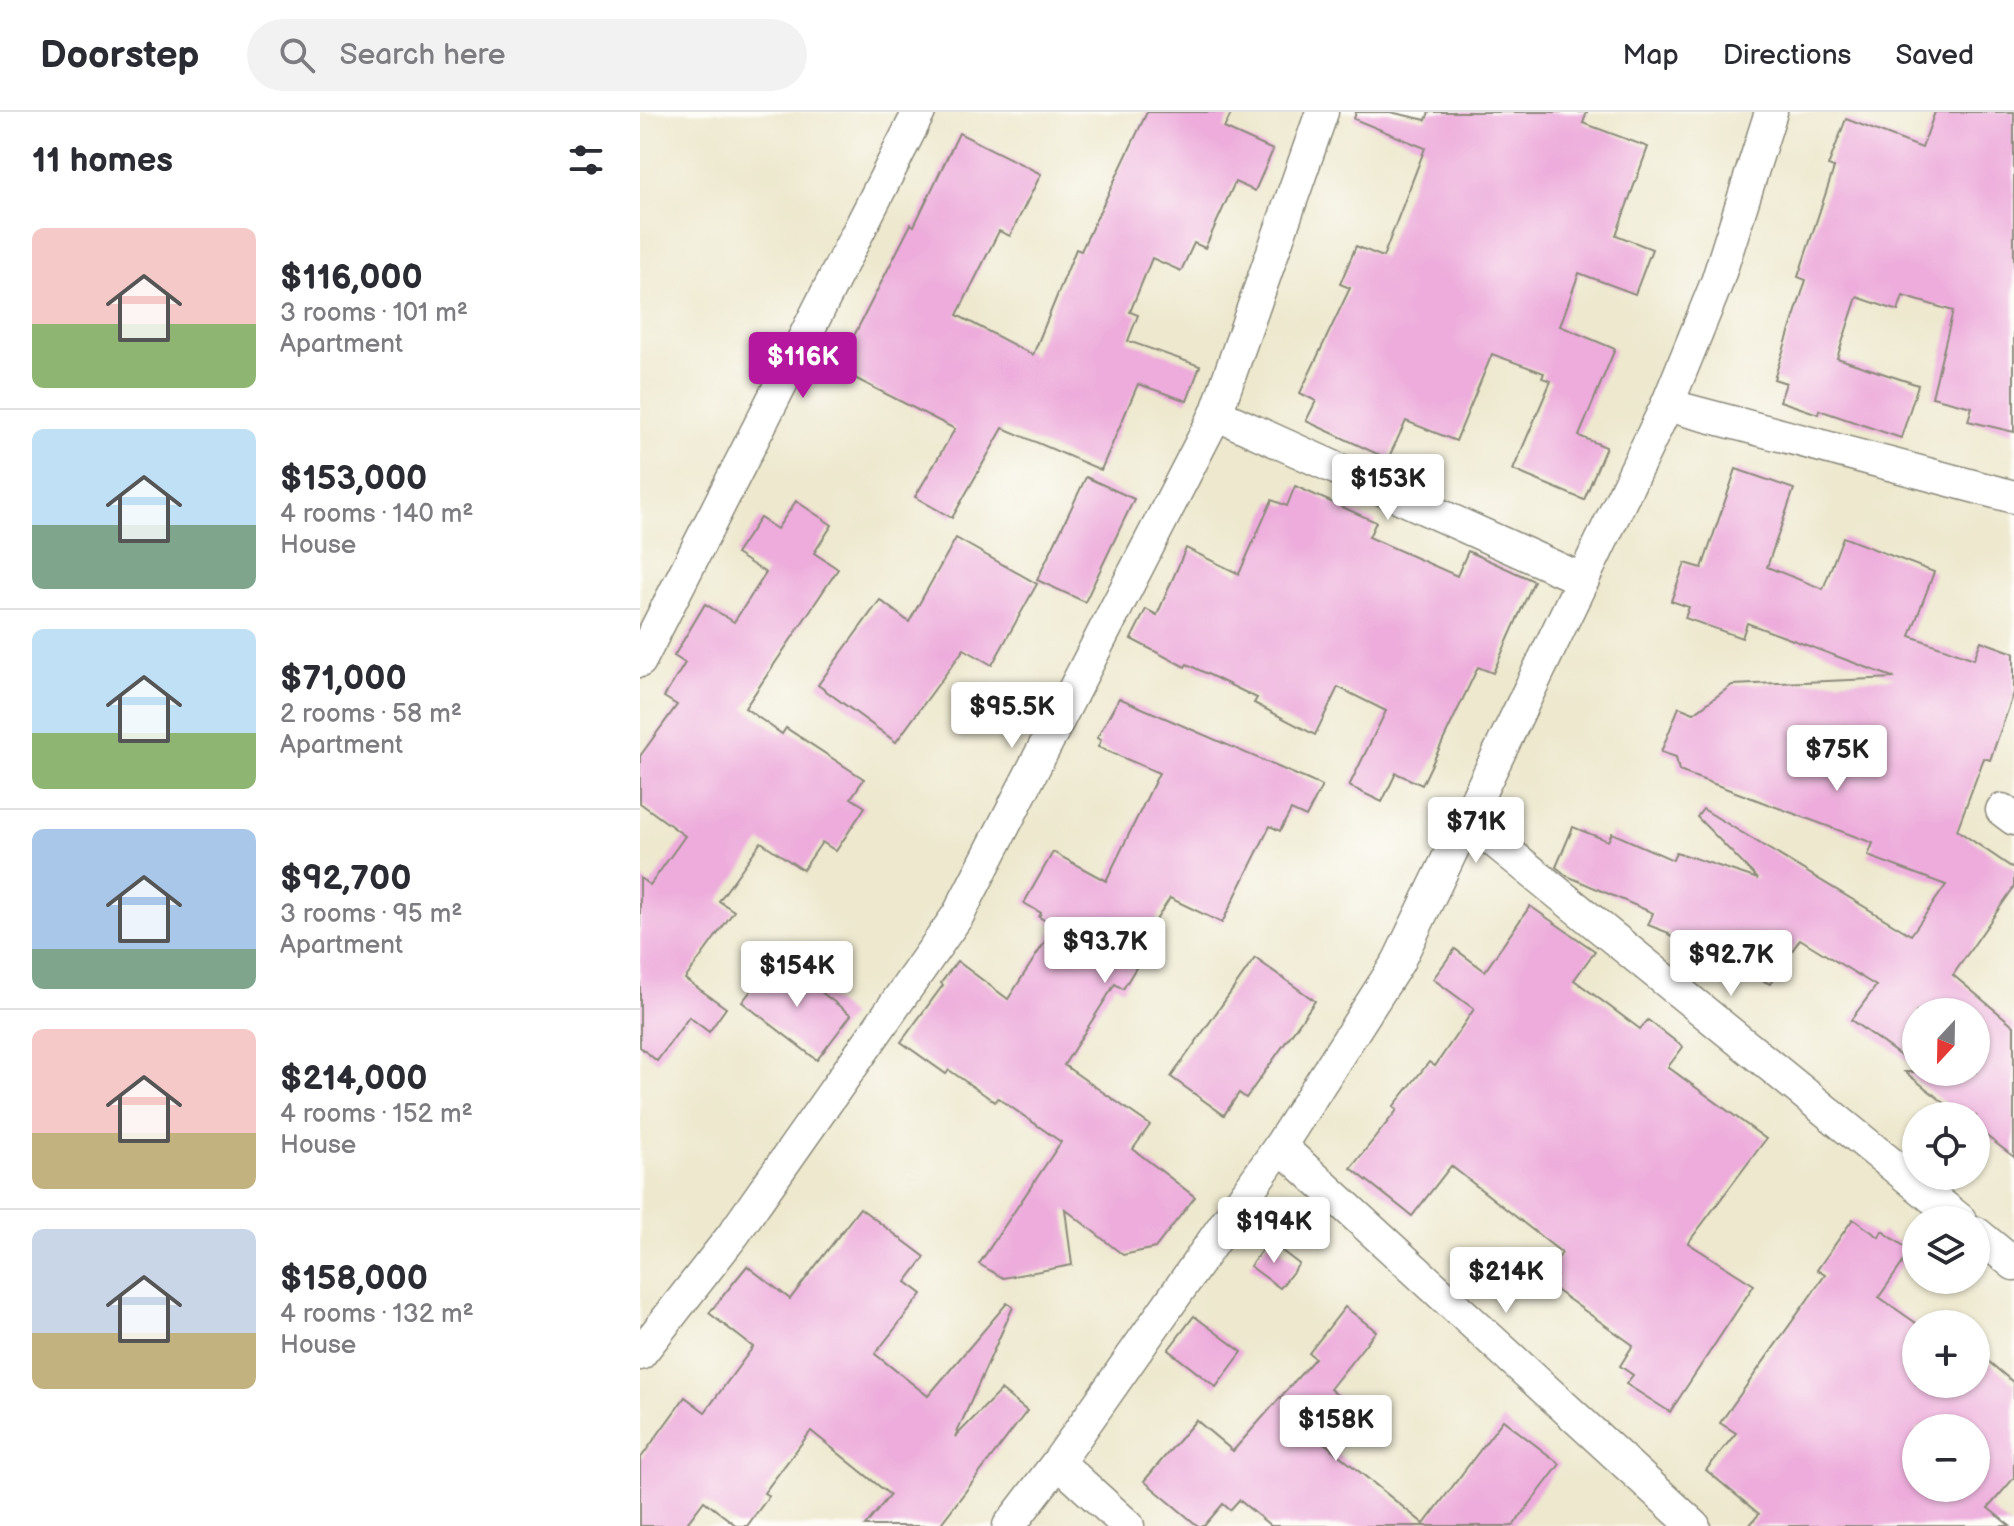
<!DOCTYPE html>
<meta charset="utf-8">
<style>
body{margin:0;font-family:"Balsamiq Sans",sans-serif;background:#f2f2f3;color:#2b2b33;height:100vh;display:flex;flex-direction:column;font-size:30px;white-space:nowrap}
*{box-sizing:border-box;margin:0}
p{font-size:26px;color:#7c7c81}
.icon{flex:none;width:44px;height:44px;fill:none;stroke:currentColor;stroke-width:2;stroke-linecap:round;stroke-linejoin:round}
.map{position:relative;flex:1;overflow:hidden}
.drawer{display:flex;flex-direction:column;background:#fff;width:640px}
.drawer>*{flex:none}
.needle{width:52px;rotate:202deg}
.tools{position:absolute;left:1262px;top:886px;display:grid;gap:16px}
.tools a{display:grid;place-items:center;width:88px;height:88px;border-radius:50%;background:#fff;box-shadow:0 2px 6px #0004;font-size:40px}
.price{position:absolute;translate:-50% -68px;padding:0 18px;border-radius:8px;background:#fff;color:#222;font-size:26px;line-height:52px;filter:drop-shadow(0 2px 4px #0008)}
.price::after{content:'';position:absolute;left:50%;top:48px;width:24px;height:18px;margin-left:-12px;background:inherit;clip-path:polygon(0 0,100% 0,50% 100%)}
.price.on{background:#b5179e;color:#fff}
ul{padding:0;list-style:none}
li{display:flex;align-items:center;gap:24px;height:200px;padding:0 32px}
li+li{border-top:2px solid #e1e1e2}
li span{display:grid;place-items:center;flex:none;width:224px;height:160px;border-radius:12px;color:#555}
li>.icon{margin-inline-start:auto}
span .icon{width:96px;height:96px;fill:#fffc;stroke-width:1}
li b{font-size:34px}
h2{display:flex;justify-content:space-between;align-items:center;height:96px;padding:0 32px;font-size:34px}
header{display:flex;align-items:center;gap:48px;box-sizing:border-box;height:112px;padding:0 40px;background:#fff;border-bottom:2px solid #e1e1e2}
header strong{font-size:38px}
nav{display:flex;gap:44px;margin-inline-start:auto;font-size:28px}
.search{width:560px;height:72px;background:#f2f2f3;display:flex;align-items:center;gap:20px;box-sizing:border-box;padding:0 28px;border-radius:44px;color:#7c7c81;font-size:30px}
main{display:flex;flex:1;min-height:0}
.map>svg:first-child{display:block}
.building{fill:#edacdb;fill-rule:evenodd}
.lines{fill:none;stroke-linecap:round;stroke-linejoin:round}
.minor-casing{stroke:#8c8a7c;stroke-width:35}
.minor{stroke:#fff;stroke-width:32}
</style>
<header>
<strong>Doorstep</strong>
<div class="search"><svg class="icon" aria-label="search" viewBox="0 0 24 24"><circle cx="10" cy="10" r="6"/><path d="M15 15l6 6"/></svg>Search here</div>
<nav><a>Map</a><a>Directions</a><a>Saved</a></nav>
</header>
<main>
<section class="drawer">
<h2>11 homes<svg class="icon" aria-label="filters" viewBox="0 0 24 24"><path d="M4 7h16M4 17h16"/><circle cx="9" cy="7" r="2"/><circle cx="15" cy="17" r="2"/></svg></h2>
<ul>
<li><span style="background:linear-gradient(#f6c9c9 60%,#8fb573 0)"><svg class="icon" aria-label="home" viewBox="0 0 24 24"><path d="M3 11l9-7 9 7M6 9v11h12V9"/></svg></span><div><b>$116,000</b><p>3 rooms · 101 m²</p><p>Apartment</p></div></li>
<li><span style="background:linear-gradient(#bfe0f5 60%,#7fa58c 0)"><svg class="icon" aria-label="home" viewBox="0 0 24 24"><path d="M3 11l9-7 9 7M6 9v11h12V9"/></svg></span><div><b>$153,000</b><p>4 rooms · 140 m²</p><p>House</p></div></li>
<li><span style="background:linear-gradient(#bfe0f5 65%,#8fb573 0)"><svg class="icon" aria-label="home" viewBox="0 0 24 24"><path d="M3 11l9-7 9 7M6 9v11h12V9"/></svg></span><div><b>$71,000</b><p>2 rooms · 58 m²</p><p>Apartment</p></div></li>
<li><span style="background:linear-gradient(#a9c7e8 75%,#7fa58c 0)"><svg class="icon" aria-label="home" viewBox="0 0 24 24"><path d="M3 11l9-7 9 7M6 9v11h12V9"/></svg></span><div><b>$92,700</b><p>3 rooms · 95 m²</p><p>Apartment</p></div></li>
<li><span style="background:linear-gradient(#f6c9c9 65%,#c2b280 0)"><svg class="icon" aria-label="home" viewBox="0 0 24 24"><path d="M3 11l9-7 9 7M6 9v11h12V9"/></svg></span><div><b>$214,000</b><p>4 rooms · 152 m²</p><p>House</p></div></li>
<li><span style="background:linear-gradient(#c9d6e8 65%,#c2b280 0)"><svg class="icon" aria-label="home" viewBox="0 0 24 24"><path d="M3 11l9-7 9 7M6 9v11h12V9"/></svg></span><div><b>$158,000</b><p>4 rooms · 132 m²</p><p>House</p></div></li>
</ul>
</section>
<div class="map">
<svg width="1374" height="1414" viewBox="0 0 1374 1414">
<rect width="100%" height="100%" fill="#fdfcf7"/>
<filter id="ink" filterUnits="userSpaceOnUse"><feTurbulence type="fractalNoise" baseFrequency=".0125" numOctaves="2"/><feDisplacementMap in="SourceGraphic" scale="16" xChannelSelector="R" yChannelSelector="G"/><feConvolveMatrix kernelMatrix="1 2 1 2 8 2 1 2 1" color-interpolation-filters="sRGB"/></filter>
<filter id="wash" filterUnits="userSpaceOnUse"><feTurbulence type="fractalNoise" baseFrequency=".006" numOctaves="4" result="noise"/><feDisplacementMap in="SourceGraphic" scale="32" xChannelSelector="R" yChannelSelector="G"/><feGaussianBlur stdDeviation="1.8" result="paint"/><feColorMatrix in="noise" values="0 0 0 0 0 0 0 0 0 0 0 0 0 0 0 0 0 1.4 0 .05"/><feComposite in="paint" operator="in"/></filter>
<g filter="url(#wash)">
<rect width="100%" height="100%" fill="#ede8ce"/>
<g id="blocks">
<!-- building -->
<g class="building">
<path d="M507 0H592L584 16 633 38 615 79 595 70 565 136 554 131 541 159 512 146 490 200 498 203 488 229 560 254 547 289 498 272 461 358 363 316 312 406 275 385 315 317 197 257 271 112 274 114 319 21 401 62 370 124 359 119 317 203 393 243 436 137 441 139Z"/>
<path d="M716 0H750L786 8 789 0H947L943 11 1008 35 976 123 1012 137 995 182 939 161 920 214 975 237 939 324 966 335 944 388 873 358 911 269 902 266 904 261 852 242 816 329 766 309 748 347 666 309 676 289 660 281 710 176 700 172 716 134 743 145 785 36 714 7Z"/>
<path d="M1295 0H1374V320L1328 309 1332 295 1292 285 1313 199 1263 184 1258 199 1217 185 1197 246 1278 273 1261 326 1179 298 1178 302 1140 289 1146 271 1134 267 1166 168 1158 165 1194 56 1188 54 1206 7 1282 36Z"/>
<path d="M1096 357 1154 377 1127 455 1183 477 1203 425 1294 460 1270 524 1334 547 1341 529 1374 541V581L1350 648 1344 646 1317 718 1374 757V775L1313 863 1374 914V1045L1336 1016V1004H1321L1265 960H1336V900H1276V955L1211 908 1236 874 1160 827 1130 872 1028 823 1029 821 1008 813 1013 801 927 764 916 755 933 715 968 729 972 721 1033 748 1036 740 1118 767 1057 705 1063 697 1271 823 1306 773 1228 744 1233 731 1039 659 1036 645 1021 640 1039 595 1054 601 1092 573 1255 566 1107 511 1102 526 1045 506 1049 495 1031 489 1045 451 1062 456Z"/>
<path d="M446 365 494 387 445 490 397 468Z"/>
<path d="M655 374 736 410 729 425 817 464 828 439 894 469 853 561 838 555 782 673 756 661 742 690 709 674 746 599 698 575 675 623 614 591 617 586 547 552 545 555 491 527 506 497 517 503 546 436 599 462 632 388 647 394Z"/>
<path d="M156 389 192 413 174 441 198 457 105 596 142 622 146 616 224 667 211 686 225 695 196 739 182 730 163 758 121 730 79 789 94 799 45 867 86 896 69 920 49 905 17 949 0 935V766L10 773 45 724 0 691V644L37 593 24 585 45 551 34 544 65 492 94 510 126 461 96 442 120 406 137 417Z"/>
<path d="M316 426 397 472 352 553 324 537 256 630 178 573 240 488 269 510Z"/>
<path d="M479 586 682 674 666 705 651 698 640 719 630 714 582 811 530 786 490 849 497 854 483 877 475 872 424 953 510 1013 493 1037 555 1085 515 1136 483 1143 425 1097 432 1153 363 1166 339 1152 421 1030 358 986 355 990 309 958 306 962 261 930 303 873 301 871 317 849 368 887 415 814 399 805 401 801 384 791 413 740 466 769 519 661 458 635 461 628 457 626Z"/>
<path d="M890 794 955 839 934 868 1000 917 1008 908 1043 935 1028 955 1126 1027 1048 1131 1114 1173 1030 1300 986 1272 993 1263 980 1254 993 1233 910 1174 917 1164 910 1158 922 1141 811 1054 772 1104 711 1056 757 998 753 995 789 950 795 954 834 897 793 867 815 837 845 859Z"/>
<path d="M137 846 211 903 177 948 102 890Z"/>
<path d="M615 846 675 889 606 986 599 981 584 1003 531 965Z"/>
<path d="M220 1096 285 1145 266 1170 282 1182 235 1242 288 1284 367 1191 373 1195 315 1325 361 1278 387 1299 299 1414H225L250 1383 171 1319 124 1381 129 1384 107 1414H97L64 1389 45 1414H0V1347L45 1285 65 1300 113 1235 69 1201 107 1154 150 1187Z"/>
<path d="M1213 1107 1239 1125 1242 1119 1271 1139 1239 1185 1276 1211V1272H1336V1239L1374 1271V1366L1348 1396 1370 1414H1109L1119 1402 1066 1358 1096 1321 1080 1311 1185 1163 1177 1158ZM1276 1316H1336V1376H1276Z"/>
<path d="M629 1129 659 1152 640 1176 610 1154Z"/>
<path d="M705 1195 736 1219 690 1277 702 1287 678 1313 684 1319 678 1326 784 1412 863 1308 920 1352 873 1414H631L599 1388 590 1398 583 1392 564 1414H558L504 1369 556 1308 593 1339 675 1246 669 1241Z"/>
<path d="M554 1204 602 1240 576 1275 528 1238Z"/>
</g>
</g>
</g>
<g filter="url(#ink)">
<use href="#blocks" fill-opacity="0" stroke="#8c8a7c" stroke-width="2"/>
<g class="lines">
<defs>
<g id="minor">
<path d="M1027 293 1374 385"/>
<path d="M576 302 943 468"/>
<path d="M0 549 279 0"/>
<path d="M1362 698 1374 707"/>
<path d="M827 707 1320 1108"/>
<path d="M640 1034 1054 1414"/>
<path d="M1336 1121 1374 1152"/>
<path d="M0 1242 93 1123 318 803 576 302 682 0"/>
<path d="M418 1350 488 1414"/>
<path d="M369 1414 418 1350 640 1034 758 850 1027 293 1077 170 1131 0"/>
</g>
</defs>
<!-- minor casing -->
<use href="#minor" class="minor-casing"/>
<!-- minor -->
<use href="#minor" class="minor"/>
</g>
</g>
</svg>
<div class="tools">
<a><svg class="needle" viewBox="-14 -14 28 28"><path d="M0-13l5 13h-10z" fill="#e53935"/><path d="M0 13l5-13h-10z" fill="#7c7c81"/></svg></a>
<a><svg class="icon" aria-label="locate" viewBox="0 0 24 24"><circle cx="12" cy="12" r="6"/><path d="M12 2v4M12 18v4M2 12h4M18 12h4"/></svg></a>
<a><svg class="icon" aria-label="layers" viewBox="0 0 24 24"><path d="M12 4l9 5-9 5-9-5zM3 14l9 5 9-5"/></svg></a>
<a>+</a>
<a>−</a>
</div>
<b class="price on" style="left:163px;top:288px">$116K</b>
<b class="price" style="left:748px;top:410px">$153K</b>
<b class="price" style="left:372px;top:638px">$95.5K</b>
<b class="price" style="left:1197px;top:681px">$75K</b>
<b class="price" style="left:836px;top:753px">$71K</b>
<b class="price" style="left:465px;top:873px">$93.7K</b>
<b class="price" style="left:1091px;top:886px">$92.7K</b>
<b class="price" style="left:157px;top:897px">$154K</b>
<b class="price" style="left:634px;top:1153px">$194K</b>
<b class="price" style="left:866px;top:1203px">$214K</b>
<b class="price" style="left:696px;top:1351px">$158K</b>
</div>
</main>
